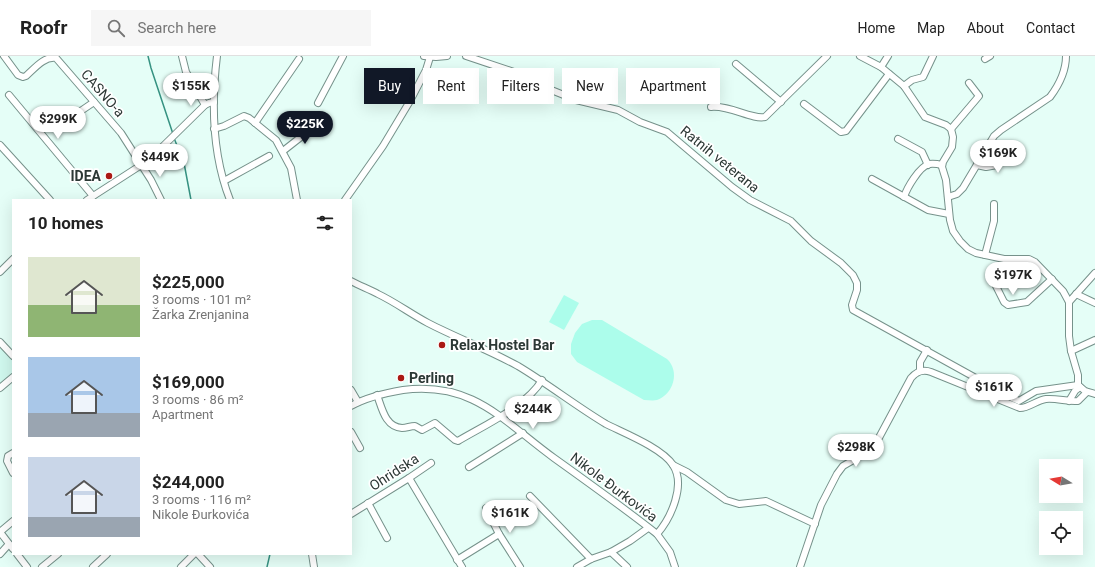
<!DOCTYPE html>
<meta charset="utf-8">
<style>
body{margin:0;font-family:Roboto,sans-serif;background:#f6f6f6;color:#222;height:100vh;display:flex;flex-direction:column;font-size:15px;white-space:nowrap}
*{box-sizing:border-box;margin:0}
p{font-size:13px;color:#767676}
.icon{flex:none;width:22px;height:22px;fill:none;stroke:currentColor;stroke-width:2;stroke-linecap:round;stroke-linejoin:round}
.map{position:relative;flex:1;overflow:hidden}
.side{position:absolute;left:12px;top:143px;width:340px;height:356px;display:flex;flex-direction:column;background:#fff;border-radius:0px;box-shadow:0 4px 16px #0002}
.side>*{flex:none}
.guide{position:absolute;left:364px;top:12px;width:380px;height:36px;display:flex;gap:8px}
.needle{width:26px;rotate:281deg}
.buttons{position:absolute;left:1039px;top:403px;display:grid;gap:8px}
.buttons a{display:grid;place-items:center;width:44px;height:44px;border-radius:0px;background:#fff;box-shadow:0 4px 16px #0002;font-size:20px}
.price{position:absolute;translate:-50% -34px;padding:0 9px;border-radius:14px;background:#fff;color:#222;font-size:13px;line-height:26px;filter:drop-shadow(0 1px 2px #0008)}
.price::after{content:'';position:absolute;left:50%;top:24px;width:12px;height:9px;margin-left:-6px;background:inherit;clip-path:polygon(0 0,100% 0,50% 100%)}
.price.selected{background:#111827;color:#fff}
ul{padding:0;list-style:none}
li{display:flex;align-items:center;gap:12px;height:100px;padding:0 16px}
li span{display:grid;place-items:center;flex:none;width:112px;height:80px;border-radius:0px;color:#555}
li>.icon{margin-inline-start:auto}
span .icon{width:48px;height:48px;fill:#fffc;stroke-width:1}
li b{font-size:17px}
h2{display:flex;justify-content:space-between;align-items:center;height:48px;padding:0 16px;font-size:17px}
.tag{padding:0 14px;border-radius:0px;background:#fff;box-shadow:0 4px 16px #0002;font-size:14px;line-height:36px}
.tag.selected{background:#111827;color:#fff}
header{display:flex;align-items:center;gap:24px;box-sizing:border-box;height:56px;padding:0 20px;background:#fff;border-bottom:1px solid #e0e0e0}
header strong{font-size:19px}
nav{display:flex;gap:22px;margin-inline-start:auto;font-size:14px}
.search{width:280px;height:36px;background:#f6f6f6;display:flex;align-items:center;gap:10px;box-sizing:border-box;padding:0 14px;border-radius:0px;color:#767676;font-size:15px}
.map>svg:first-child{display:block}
.built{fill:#d0f8ee}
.green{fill:#acfdeb}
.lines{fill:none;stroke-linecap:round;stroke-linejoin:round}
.stream{stroke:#369282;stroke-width:1.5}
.minor-casing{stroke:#76928b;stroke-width:8}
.minor{stroke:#fff;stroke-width:6}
.poi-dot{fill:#aa1914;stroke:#fff;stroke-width:1.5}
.labels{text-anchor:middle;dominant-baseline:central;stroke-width:3.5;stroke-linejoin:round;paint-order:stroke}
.street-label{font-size:14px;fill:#2c3835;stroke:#fff}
.poi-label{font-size:14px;font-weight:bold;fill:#2c3835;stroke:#fff;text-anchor:start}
</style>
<header>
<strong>Roofr</strong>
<div class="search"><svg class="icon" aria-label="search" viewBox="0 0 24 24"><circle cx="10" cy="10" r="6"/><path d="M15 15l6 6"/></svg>Search here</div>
<nav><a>Home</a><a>Map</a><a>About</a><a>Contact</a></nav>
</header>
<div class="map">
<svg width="1095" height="511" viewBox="0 0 1095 511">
<rect width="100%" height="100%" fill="#e5fef7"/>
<!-- built -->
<path class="built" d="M0 290 13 305V321L0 332Z"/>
<!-- green -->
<g class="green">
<path d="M564 239 579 247 564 274 549 266Z"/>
<path d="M592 264H602L667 303C680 315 674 338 657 344 653 345 648 344 644 344L577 306 571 298V288L575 277 582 268Z"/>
</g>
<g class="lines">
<!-- stream -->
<g class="stream">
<path d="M148 0 151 12 173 78"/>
<path d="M174 82 184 107 191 144"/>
<path d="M267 511 270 498"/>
</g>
<defs>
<g id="minor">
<path d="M4 0 18 19 23 21 26 20C34 13 44 0 56 2L121 77 151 124 161 144"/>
<path d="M182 0 186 16 205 49"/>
<path d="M217 0C211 49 212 98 230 144"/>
<path d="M424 0 436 1 447 0"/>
<path d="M466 0 517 17 539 29 576 44 618 54 640 66 667 76 732 131 750 144 791 165 811 185 841 207 853 219 857 227V234L852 249 853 254 1012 342 1019 345 1036 335 1078 329"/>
<path d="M860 0 881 11 904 30 925 61 946 69 951 73 953 81 952 91 943 106 942 111 946 124 950 164 953 175 960 185 968 193 976 197 1004 203H1029L1035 206 1063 235 1069 246V280L1071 295 1078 319V329L1085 335 1095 338"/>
<path d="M985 3 990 0"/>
<path d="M736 8 781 46"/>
<path d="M881 11 888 0"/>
<path d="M904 30 912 24 923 21 933 0"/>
<path d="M9 39 93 140"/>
<path d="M318 47 343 0"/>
<path d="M804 48 841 76 846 75 889 18"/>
<path d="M711 51C730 49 752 64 765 61L827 0"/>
<path d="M69 63 94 46"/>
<path d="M255 67 299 3"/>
<path d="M214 73 224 70 244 60 249 62 276 84 291 112 297 144"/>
<path d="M951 73 979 40 969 27"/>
<path d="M898 83 922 96 928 109"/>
<path d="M0 89 50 144"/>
<path d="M283 95 315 70"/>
<path d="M977 109 986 111 997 109 1008 97"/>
<path d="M872 123 928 154 949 158"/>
<path d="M224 125 269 100"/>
<path d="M904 141C907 132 919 111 929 108 934 107 938 108 942 109"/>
<path d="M948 141 957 138 963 132 994 80 1001 74 1050 41C1059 29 1066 15 1066 0"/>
<path d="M87 144 149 104 205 49 209 47 214 46"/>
<path d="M345 144 383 90 410 45 426 14 430 1"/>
<path d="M985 199 994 165V148"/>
<path d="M1009 203C1007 213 998 220 996 230L1004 246 1008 249 1027 246 1052 223"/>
<path d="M0 216 13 203"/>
<path d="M351 225C360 230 369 233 378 238 395 246 411 258 428 267 457 282 489 294 518 310 548 328 576 350 606 368 624 377 662 392 673 409 686 429 671 462 657 478"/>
<path d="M1076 238 1095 247"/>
<path d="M1069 246 1095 217"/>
<path d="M0 286 13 300"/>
<path d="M1071 295 1095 284"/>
<path d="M920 315V306L927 294"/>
<path d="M0 332 13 321"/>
<path d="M351 334 358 346"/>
<path d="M377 339C382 352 385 371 402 372 407 372 410 370 415 370L422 374 435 367 455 384 458 385C483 370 527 350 542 324"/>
<path d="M1069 345 1075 335 1080 331"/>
<path d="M351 350C367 341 385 337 403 334 473 325 503 365 554 402 589 427 624 452 657 478L670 496 675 511"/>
<path d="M351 376 360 392"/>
<path d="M13 397 8 400 7 405 13 417"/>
<path d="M673 409 687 416 726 444 739 448 766 445 815 468"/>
<path d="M469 411 523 377"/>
<path d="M409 422 462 511"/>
<path d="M530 440 591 503"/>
<path d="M368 447 387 482"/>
<path d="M486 452 499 478 520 511"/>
<path d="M351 458 409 422 431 407"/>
<path d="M0 476 13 493"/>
<path d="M0 476 13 465"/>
<path d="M611 496 627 511"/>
<path d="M0 498 9 488"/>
<path d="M17 498 27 511"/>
<path d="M198 498 210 511"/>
<path d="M312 498 314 511"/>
<path d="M457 504 499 478"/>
<path d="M42 511 58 498"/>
<path d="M93 511 107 498"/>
<path d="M181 511 194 498"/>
<path d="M577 511 591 503 611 496 630 485 648 472"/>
<path d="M800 511 821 449 837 418 843 410 869 395 874 391 911 322C917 315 923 313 931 316L1020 352C1029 352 1037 344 1046 343 1057 342 1068 346 1078 345L1087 336"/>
</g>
</defs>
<!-- minor casing -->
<use href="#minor" class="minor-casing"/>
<!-- minor -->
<use href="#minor" class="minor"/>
</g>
<!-- markers -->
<g class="poi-dot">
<circle cx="109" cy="120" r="4"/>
<circle cx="442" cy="289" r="4"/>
<circle cx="401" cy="322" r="4"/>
</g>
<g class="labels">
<!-- street labels -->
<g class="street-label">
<text transform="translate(103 37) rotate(49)">CASNO-a</text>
<text transform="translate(720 103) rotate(39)">Ratnih veterana</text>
<text transform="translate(394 416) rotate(-33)">Ohridska</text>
<text transform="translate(614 431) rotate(37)">Nikole Đurkovića</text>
</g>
<!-- poi labels -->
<g class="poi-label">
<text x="101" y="120" text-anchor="end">IDEA</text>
<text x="450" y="289">Relax Hostel Bar</text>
<text x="409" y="322">Perling</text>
</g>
</g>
</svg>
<div class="buttons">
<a><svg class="needle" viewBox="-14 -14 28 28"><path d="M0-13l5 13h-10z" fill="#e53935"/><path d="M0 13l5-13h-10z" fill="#767676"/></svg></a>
<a><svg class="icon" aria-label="locate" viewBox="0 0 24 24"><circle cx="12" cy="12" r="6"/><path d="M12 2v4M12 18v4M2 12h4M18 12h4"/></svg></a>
</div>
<b class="price" style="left:191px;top:51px">$155K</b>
<b class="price" style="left:58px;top:84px">$299K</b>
<b class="price selected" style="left:305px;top:89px">$225K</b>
<b class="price" style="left:998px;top:118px">$169K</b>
<b class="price" style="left:160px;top:122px">$449K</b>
<b class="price" style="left:1013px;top:240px">$197K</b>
<b class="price" style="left:994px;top:352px">$161K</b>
<b class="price" style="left:533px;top:374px">$244K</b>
<b class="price" style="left:856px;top:412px">$298K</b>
<b class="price" style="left:510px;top:478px">$161K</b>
<div class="guide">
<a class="tag selected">Buy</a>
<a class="tag">Rent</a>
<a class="tag">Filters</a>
<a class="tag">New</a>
<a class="tag">Apartment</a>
</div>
<section class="side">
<h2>10 homes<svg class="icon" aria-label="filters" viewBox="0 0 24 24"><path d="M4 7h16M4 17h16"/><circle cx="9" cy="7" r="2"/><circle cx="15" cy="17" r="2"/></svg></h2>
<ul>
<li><span style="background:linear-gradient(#dfe7d0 60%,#8fb573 0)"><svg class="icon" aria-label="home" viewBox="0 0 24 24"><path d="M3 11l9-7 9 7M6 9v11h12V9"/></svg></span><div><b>$225,000</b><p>3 rooms · 101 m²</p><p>Žarka Zrenjanina</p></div></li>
<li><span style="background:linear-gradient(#a9c7e8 70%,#9aa5b1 0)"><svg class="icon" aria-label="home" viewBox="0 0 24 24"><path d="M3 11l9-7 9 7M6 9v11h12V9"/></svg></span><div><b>$169,000</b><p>3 rooms · 86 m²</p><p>Apartment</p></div></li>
<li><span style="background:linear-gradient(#c9d6e8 75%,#9aa5b1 0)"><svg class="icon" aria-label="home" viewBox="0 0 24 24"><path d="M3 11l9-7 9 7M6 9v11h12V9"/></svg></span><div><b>$244,000</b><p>3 rooms · 116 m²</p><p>Nikole Đurkovića</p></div></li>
</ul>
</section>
</div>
